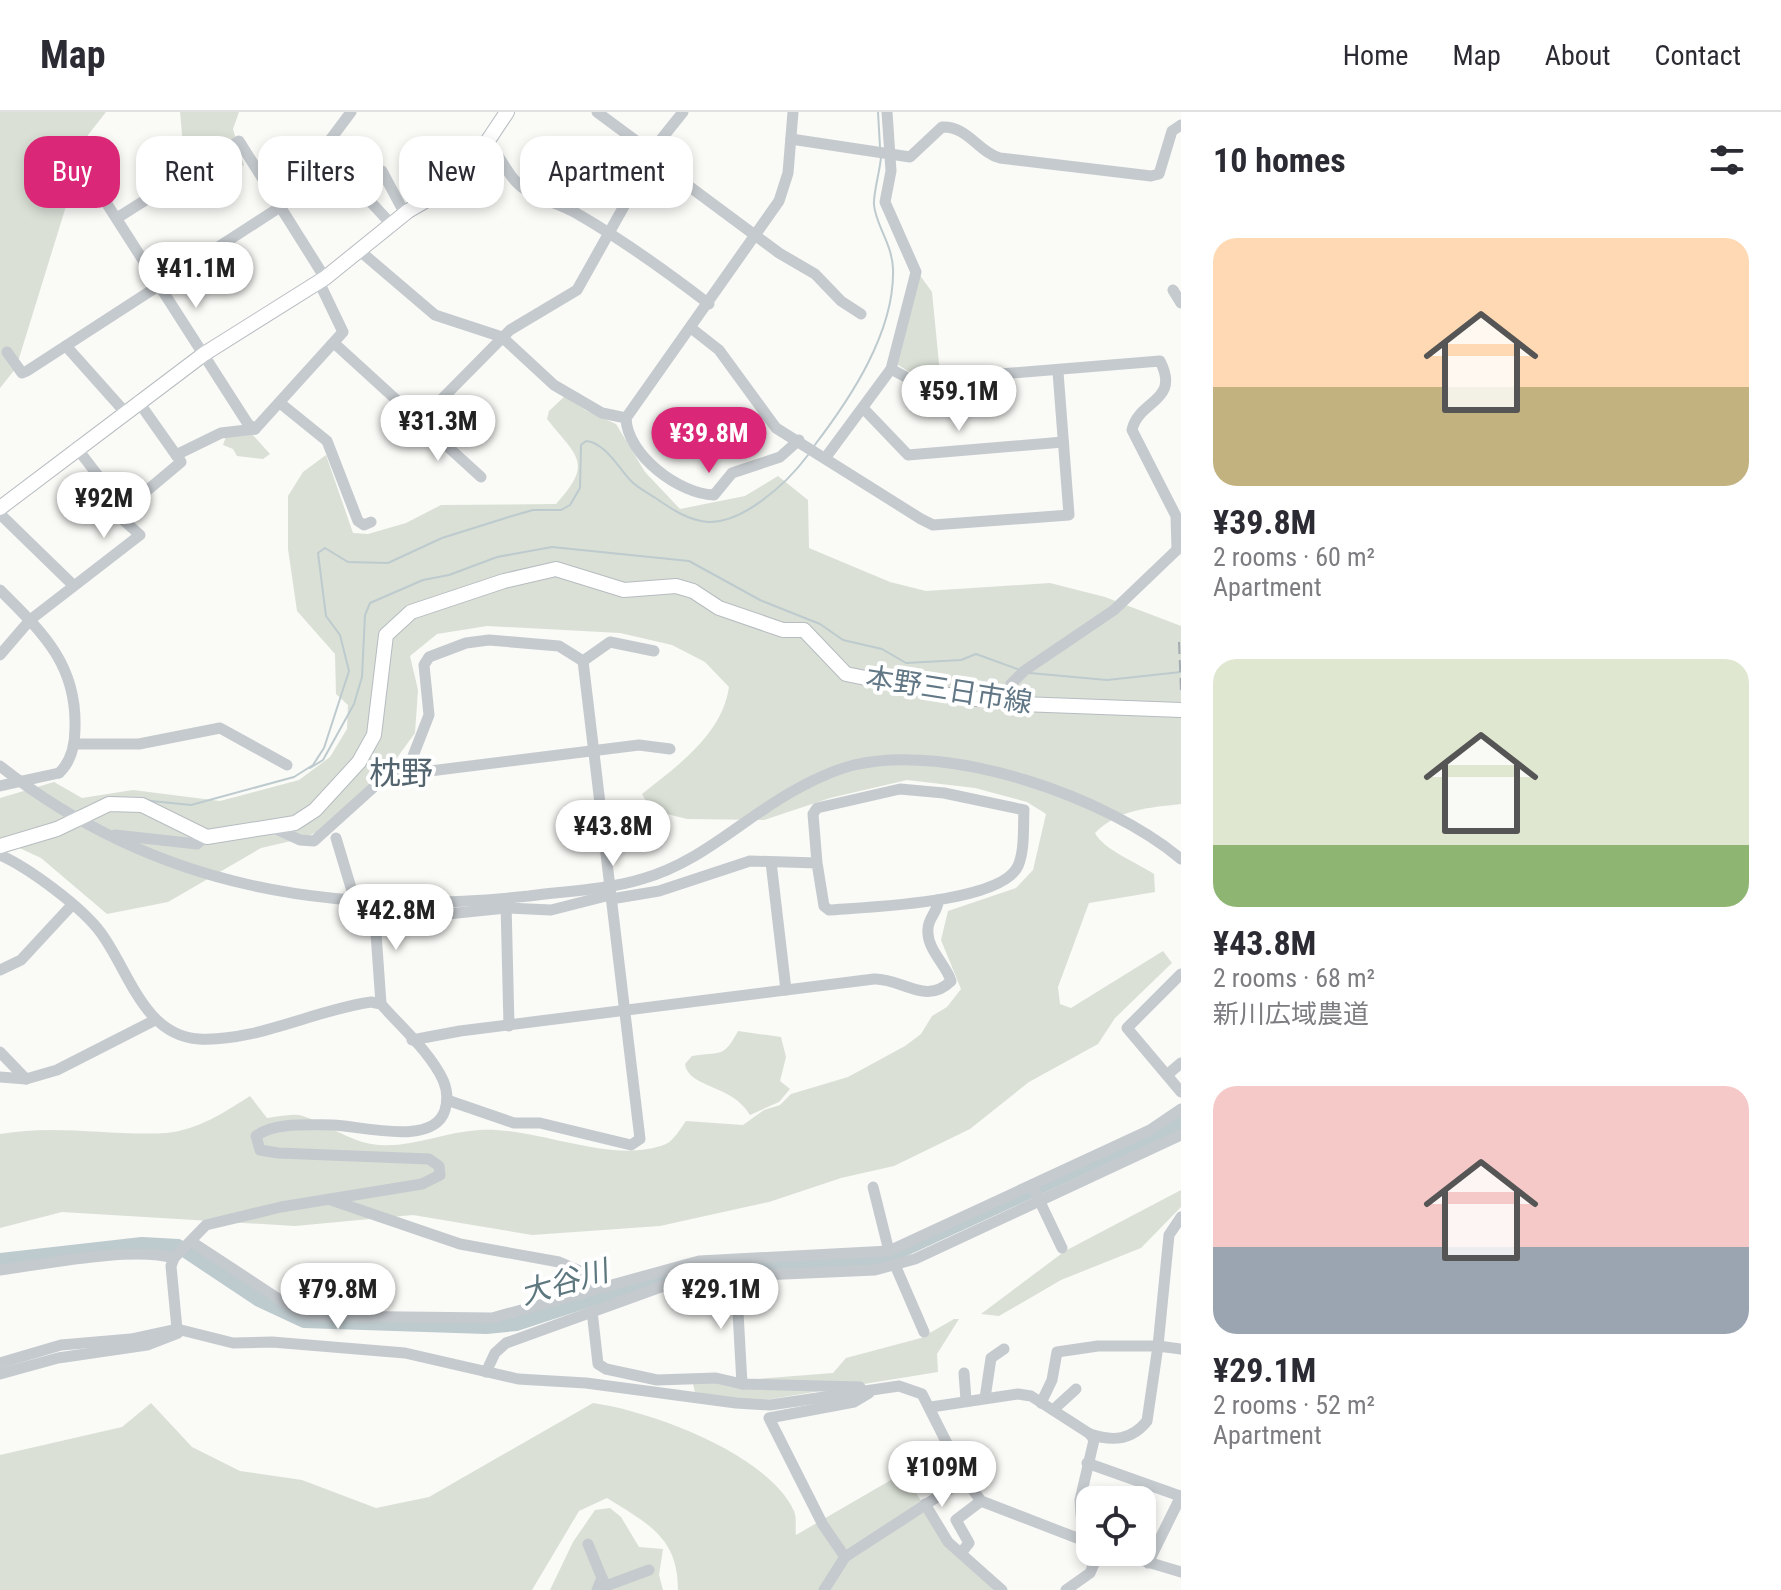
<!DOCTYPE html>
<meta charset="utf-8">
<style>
body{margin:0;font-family:"Roboto Condensed","Noto Sans JP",sans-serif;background:#f7f7f7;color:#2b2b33;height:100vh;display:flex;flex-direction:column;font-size:30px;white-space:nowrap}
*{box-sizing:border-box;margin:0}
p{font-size:26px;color:#7c7c81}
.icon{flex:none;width:44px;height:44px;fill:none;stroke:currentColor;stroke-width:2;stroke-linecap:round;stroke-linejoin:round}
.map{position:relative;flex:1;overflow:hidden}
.details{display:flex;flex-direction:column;background:#fff;width:600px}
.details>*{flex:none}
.guide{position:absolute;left:24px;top:24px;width:760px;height:72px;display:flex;gap:16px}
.controls{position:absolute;left:1076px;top:1374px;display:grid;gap:16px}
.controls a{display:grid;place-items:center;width:80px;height:80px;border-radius:16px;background:#fff;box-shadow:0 4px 12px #0003;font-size:40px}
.price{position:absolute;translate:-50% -68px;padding:0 18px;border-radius:28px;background:#fff;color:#222;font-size:26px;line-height:52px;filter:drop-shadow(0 2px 4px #0008)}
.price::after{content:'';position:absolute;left:50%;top:48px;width:24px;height:18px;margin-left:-12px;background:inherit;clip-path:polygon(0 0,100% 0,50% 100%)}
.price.on{background:#db2777;color:#fff}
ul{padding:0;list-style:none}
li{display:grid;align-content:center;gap:16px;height:424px;padding:0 32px}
li span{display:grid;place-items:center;height:248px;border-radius:24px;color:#555}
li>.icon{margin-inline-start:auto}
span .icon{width:144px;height:144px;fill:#fffc;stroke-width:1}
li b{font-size:34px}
h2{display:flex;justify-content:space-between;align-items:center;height:96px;padding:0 32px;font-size:34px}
.chip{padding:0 28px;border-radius:24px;background:#fff;box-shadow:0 4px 12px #0003;font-size:28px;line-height:72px}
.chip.on{background:#db2777;color:#fff}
header{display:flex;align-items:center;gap:48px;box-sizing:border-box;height:112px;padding:0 40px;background:#fff;border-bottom:2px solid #e1e1e2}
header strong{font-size:38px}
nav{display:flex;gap:44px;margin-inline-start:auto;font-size:28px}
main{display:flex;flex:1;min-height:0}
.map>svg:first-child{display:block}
.green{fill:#dae0d6}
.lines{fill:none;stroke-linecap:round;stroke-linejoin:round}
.stream{stroke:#bdcace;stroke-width:2}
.river{stroke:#bdcace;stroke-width:14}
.major-casing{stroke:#b6bcc0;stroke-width:16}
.minor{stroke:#c5cace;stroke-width:11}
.major{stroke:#fff;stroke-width:14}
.rail{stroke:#a3acb2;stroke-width:2;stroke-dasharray:12 6;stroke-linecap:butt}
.minor-bridge{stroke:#c5cace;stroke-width:11}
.labels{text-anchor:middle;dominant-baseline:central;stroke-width:8;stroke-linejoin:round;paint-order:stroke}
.street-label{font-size:28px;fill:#627785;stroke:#fff}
.water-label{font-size:30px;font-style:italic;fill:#5d777e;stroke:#fff}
.quarter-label{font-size:32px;fill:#546570;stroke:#fff}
</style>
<header>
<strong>Map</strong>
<nav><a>Home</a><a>Map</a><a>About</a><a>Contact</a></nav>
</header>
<main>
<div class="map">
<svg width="1181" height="1478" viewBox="0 0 1181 1478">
<rect width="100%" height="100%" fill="#fafaf7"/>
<!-- green -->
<g class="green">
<path d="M0 0H106L88 23 16 256 0 276Z"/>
<path d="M180 0H239L233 17 244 54 183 33Z"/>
<path d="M919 162 932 180 940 262 914 263 895 251Z"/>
<path d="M565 284 585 298 616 312 645 360 680 397 745 384 778 364 808 388 809 436 890 470 926 479 1050 471 1105 485 1181 514V692C1148 696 1119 697 1095 721 1104 738 1136 750 1154 762L1155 780 1089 791 1058 875 1060 892 1071 896 1163 839 1172 851 1115 906 1098 932 1029 970 970 1017 894 1054 841 1066 769 1090 660 1114 532 1123 413 1103 295 1114 62 1100 0 1116V1022C56 1012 110 1024 166 1021 198 1018 225 1000 250 984L267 1006C277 1005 288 1002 298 1003 314 1005 347 1028 371 1032 408 1038 443 1020 479 1018 537 1014 611 1054 666 1032 674 1028 681 1016 686 1009L743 1013 764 998 780 993 791 982 848 965 905 934 921 922 932 904 947 895 961 877 941 828 948 799 1016 776 1033 758 1046 702 1027 690 975 676 907 668 830 686 764 708 687 707 651 698 642 682C677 654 722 623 729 575L705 550 672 533 620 521 487 514 437 522 410 544 418 578 415 621 375 676 332 713 304 726 261 736 168 790 107 802 41 746 0 727V686L54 670 82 686 133 678 220 689 299 668 330 645 347 617 348 593 336 582 335 542 297 499 288 437V384L303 360 326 343 353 421 368 422 406 411 441 393 556 392C594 350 577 345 547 307L549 299Z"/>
<path d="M251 321 270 342 263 347 237 344 233 337 223 333 226 325Z"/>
<path d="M738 919 781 925 786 945 780 969 790 977 779 990 750 1003C732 972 688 976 685 952L692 944C721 939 723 947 738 919Z"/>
<path d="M1181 1078V1095L1141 1136 1061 1168 999 1204 981 1202 1065 1139Z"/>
<path d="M954 1207H959L937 1242 938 1260 771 1287 742 1289 695 1280 693 1272 833 1261 846 1246 921 1226Z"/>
<path d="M151 1291 192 1335 240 1359 302 1368 376 1396 429 1385 593 1291C651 1299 768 1342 794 1399 797 1406 795 1416 796 1423L903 1361 948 1430 1002 1478H678C678 1425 648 1412 607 1386L579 1399 532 1478H0V1343L122 1315Z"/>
<path d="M610 1396 621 1405 639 1435 663 1437 659 1463 663 1478H550L573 1430 595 1398Z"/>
</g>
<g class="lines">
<!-- stream -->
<g class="stream">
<path d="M878 0 880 35"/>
<path d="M814 334C850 287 895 220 893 157 892 131 876 114 874 93 873 82 880 59 881 45"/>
<path d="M1030 561 1107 568 1181 560"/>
<path d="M310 656 323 648 354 592 362 565 365 503 370 491 423 468 449 463 497 445 552 435 689 449 760 488 820 512 843 528 882 537 906 551 961 548 976 542 1020 558"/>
<path d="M112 685 191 693 294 665 313 653 324 636 349 559 340 523 326 504 318 441 325 436 348 450 388 451 442 426 512 404 533 398H561L570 393 580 376 581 333 586 329C604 330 619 356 631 369 638 376 648 381 657 387 670 396 685 406 701 409 739 417 788 370 808 343"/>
</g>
<!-- river -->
<path class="river" d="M0 1148 142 1132 178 1134 259 1188 304 1209 486 1215 516 1212 653 1167 700 1157 888 1145 1181 1010"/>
<defs>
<g id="major">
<path d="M0 396 204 242 325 166 408 99 449 75 471 54 507 0"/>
<path d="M0 734 57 717 109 692 142 693 207 725 295 711 315 698 359 650 374 623 386 523 411 500 504 469 556 457 624 478 676 474 693 479 719 496 783 518H804L846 562 959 585 1021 592 1181 598"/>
</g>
</defs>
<!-- major casing -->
<use href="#major" class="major-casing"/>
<!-- minor -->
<g class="minor">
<path d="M597 0 651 40"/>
<path d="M793 0 788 61 779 89 626 306C627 343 679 382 714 383L732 361 780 345 799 328"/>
<path d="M791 27 910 45 942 15C968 14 978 40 1000 46L1151 64 1159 62 1172 19 1181 13"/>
<path d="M487 31C503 45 507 66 526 78 539 87 561 92 576 101 623 128 666 159 709 192"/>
<path d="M320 44 355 73 392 113"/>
<path d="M651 46 779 141 815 162 841 189 861 202"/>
<path d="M82 53 248 312 255 317 343 220 319 170"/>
<path d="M382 59 405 102"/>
<path d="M425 61 437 82"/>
<path d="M117 106 239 29 325 166"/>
<path d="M360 139 435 203 502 225 554 273 602 301 626 306"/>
<path d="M1173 178 1181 191"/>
<path d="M691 216 719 238 776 316 921 407 933 413 1069 403 1058 260"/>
<path d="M334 231 481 365"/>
<path d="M66 234 124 299"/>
<path d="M7 240 22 261 27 259 280 95 351 0"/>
<path d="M891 257 913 269 1160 249C1181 290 1138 288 1132 318L1176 404 1177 437"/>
<path d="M280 291 327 329 358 409 364 413 371 410"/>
<path d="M863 296 908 343 1063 330"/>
<path d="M420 309 510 218 577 178 651 46V40L683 0"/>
<path d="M176 343 221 321 255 317"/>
<path d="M826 345 891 257 916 160 885 90 891 59 887 0"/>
<path d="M0 402 73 473"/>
<path d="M118 403 181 350 138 289"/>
<path d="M0 478C42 520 77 552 75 616 75 633 72 649 59 661"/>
<path d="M0 543 30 508 140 423 102 389 106 374 76 335"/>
<path d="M583 549 610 530 654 539"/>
<path d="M1021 592 1011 572 1024 559 1114 498 1181 434"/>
<path d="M75 632H139L220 616 287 653"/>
<path d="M0 654C156 777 335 805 529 784 566 779 606 778 642 767 702 750 742 707 795 678 813 668 834 658 854 653 950 630 1107 685 1181 747"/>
<path d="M406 662 429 603 424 553 429 545 466 531 489 528 559 534 583 549 640 1027 631 1033 540 1011H514L447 988"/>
<path d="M274 716 300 728 314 729 375 674 406 662 639 633 670 637"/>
<path d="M115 723 197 732 205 724"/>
<path d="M336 726 355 789"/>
<path d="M0 743C29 756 82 795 101 821 129 859 144 924 199 927 256 930 314 898 371 890L381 892C401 915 430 940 443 968 447 977 448 988 445 998 434 1035 361 1014 333 1013 309 1013 275 1010 256 1024L260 1038 278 1041 429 1047 439 1054 440 1063 422 1072 281 1095 206 1113 174 1146 171 1154 177 1217"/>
<path d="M771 750 786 878"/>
<path d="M611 787 659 779 750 749 817 751 813 702 817 696 900 677 944 681 1024 698C1023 715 1025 738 1018 754 1001 791 868 795 829 798L824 794 817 751"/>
<path d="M506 791 509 914"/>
<path d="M374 793 381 892"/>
<path d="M374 800 418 805 506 796 551 798 610 783"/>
<path d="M0 858 21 848 71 794"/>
<path d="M1181 862 1127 916 1181 980"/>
<path d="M412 928 460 919 874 867C902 866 926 894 951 869 946 852 926 837 928 817 928 805 939 799 938 788"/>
<path d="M0 940 26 967"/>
<path d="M1167 963 1181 951"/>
<path d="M0 965 26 967 57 958 155 908"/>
<path d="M1032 1073 1062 1136"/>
<path d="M873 1075 889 1139"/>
<path d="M331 1088 460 1132 559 1150 587 1162 594 1177"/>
<path d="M1181 1105 1169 1123 1158 1234 1181 1237"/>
<path d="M192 1130 300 1201 320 1204 492 1206 699 1149 889 1139 1150 1018 1181 997"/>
<path d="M895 1153 924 1220"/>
<path d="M0 1158C45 1152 133 1134 174 1146"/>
<path d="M736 1164 742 1272"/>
<path d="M592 1199 598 1252 606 1257 657 1268 716 1266 742 1272 860 1275"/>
<path d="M0 1251 61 1233 131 1227 177 1217 233 1231 272 1230 405 1241 518 1267 586 1271 736 1291 770 1293 899 1274 922 1282 965 1367 981 1389 1090 1431"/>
<path d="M486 1260 495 1241 506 1231 669 1172 736 1164 875 1158 915 1147 1181 1023"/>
<path d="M964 1261 966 1288"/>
<path d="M0 1262 58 1246 147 1233 178 1221"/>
<path d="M985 1286 991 1246 1004 1237"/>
<path d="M1041 1291 1052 1268 1057 1240 1098 1234H1158L1147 1309C1132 1328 1113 1330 1090 1322"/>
<path d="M931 1295 1018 1282 1031 1284 1090 1322 1094 1328 1080 1388 1083 1428"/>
<path d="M1053 1298 1076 1277"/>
<path d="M1087 1351 1180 1384"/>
<path d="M925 1392 948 1430 1002 1478"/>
<path d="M588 1432 602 1466 597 1478"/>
<path d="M1114 1440 1181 1460"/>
<path d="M961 1441 969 1431 956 1408 981 1389"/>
<path d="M845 1445 823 1413 769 1306 854 1290 869 1281"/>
<path d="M1148 1451 1181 1384"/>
<path d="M602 1466 606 1474 649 1458"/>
<path d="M824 1478 845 1445 965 1367"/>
<path d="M1066 1478 1090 1461 1099 1440"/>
</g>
<!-- major -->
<use href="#major" class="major"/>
<!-- rail -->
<path class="rail" d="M1179 530 1181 579"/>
<!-- minor-bridge -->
<path class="minor-bridge" d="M0 674 59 661"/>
</g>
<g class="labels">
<!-- street labels -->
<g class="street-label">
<text transform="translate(949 578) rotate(9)">本野三日市線</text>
</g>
<!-- water labels -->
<g class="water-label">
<text transform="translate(564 1170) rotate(-16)">大谷川</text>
</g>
<!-- quarter labels -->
<g class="quarter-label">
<text x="401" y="661">枕野</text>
</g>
</g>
</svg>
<div class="controls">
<a><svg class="icon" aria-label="locate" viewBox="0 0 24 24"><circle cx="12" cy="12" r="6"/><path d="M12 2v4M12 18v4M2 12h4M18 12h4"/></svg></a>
</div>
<b class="price" style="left:196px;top:198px">¥41.1M</b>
<b class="price" style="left:959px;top:321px">¥59.1M</b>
<b class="price" style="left:438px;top:351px">¥31.3M</b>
<b class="price on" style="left:709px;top:363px">¥39.8M</b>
<b class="price" style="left:104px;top:428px">¥92M</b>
<b class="price" style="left:613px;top:756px">¥43.8M</b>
<b class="price" style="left:396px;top:840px">¥42.8M</b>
<b class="price" style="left:338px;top:1219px">¥79.8M</b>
<b class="price" style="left:721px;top:1219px">¥29.1M</b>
<b class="price" style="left:942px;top:1397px">¥109M</b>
<div class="guide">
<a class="chip on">Buy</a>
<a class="chip">Rent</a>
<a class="chip">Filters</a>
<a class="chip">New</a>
<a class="chip">Apartment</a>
</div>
</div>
<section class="details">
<h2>10 homes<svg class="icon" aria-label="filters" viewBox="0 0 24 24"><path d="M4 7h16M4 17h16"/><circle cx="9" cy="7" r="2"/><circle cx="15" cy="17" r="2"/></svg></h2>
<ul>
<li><span style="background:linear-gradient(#ffd9b3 60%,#c2b280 0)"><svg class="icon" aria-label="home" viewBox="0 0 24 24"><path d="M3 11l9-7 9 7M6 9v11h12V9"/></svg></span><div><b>¥39.8M</b><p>2 rooms · 60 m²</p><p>Apartment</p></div></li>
<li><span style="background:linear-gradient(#dfe7d0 75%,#8fb573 0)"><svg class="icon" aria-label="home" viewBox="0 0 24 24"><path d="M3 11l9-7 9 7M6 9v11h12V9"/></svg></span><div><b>¥43.8M</b><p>2 rooms · 68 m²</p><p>新川広域農道</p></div></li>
<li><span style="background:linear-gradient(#f6c9c9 65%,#9aa5b1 0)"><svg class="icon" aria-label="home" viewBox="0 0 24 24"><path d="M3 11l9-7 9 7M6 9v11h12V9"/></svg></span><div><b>¥29.1M</b><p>2 rooms · 52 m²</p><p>Apartment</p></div></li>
</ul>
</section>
</main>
